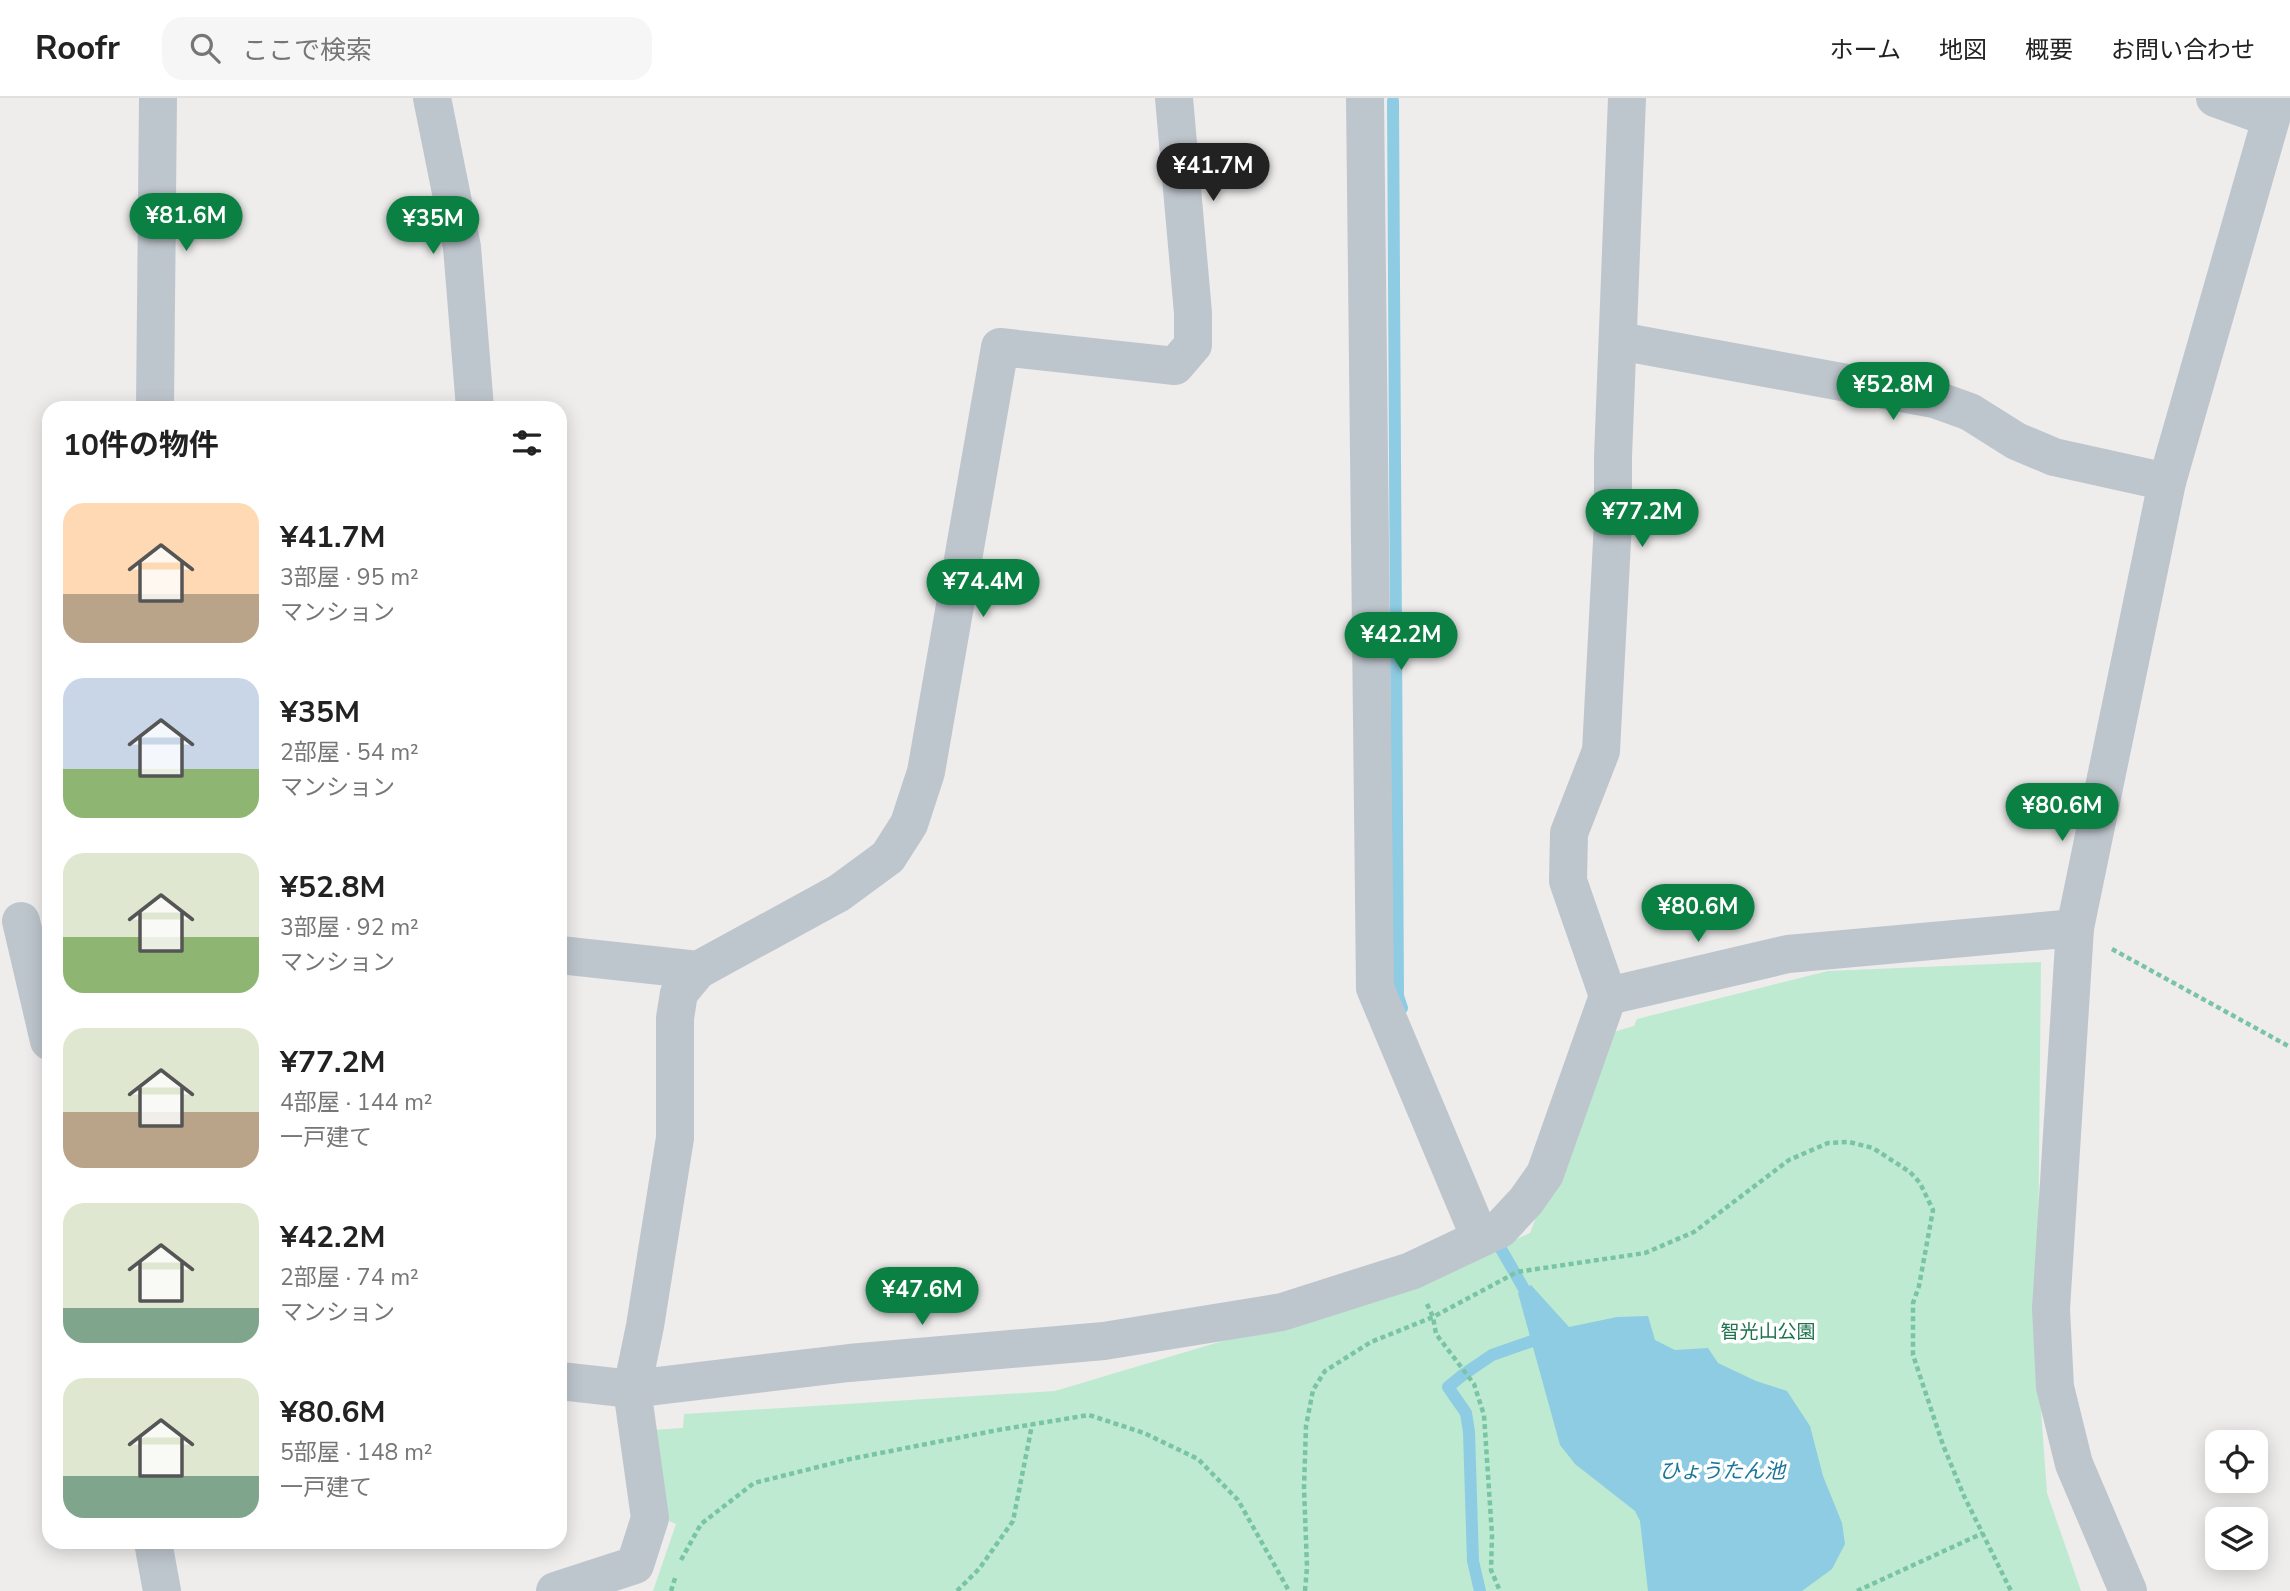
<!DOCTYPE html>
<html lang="ja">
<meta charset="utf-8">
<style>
body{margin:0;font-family:"Nunito Sans","Noto Sans JP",sans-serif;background:#f6f6f6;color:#222;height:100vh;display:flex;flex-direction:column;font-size:26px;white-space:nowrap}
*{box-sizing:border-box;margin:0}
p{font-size:23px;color:#767676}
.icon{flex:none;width:38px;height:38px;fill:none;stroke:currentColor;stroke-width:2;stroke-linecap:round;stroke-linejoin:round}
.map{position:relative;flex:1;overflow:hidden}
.side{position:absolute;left:42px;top:303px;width:525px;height:1148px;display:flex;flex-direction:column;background:#fff;border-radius:21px;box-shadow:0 4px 18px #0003}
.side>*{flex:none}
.controls{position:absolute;left:2205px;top:1332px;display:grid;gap:14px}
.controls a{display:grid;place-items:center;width:63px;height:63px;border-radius:14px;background:#fff;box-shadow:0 4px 18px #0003;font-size:35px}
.price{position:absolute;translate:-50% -60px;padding:0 16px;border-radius:24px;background:#0b8043;color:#fff;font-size:23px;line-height:46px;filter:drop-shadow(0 2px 4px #0008)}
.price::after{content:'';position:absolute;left:50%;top:42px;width:21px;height:16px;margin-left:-10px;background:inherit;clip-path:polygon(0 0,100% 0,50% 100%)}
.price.selected{background:#222;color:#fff}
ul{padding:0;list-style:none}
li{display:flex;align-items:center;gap:21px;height:175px;padding:0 21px}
li span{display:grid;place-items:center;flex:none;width:196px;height:140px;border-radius:21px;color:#555}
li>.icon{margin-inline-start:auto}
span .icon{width:84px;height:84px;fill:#fffc;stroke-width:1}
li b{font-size:30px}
h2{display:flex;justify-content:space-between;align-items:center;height:84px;padding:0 21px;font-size:30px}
header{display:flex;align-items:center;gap:42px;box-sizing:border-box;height:98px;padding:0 35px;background:#fff;border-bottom:2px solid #e0e0e0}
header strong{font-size:33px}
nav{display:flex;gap:38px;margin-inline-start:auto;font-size:24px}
.search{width:490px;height:63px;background:#f6f6f6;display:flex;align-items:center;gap:18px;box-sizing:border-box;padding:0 24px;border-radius:21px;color:#767676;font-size:26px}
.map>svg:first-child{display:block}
.green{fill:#beead1}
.water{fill:#8ecce3}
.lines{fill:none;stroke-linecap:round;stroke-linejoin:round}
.stream{stroke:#8ecce3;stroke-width:12}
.path{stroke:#79c4a4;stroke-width:4.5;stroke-dasharray:5 3.5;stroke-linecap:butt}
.minor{stroke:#bec6cd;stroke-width:38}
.labels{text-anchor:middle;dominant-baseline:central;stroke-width:7;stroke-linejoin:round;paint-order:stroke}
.park-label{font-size:19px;fill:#1e724d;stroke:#fff}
.water-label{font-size:21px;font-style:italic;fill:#197699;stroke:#fff}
</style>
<header>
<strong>Roofr</strong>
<div class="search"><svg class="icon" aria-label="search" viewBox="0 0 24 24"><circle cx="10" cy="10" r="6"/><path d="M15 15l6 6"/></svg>ここで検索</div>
<nav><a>ホーム</a><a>地図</a><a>概要</a><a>お問い合わせ</a></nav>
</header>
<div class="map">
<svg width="2290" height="1493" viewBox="0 0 2290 1493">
<rect width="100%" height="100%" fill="#efecec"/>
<!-- green -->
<path class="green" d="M2041 864 2037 1257 2047 1395 2081 1493H653L676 1426 657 1418 652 1332 683 1330 684 1316 1055 1293 1433 1180 1530 1135 1606 936 1634 928 1637 921 1828 873Z"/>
<!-- water -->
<path class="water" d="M1531 1187 1569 1229 1617 1219 1648 1218 1655 1242 1675 1252 1708 1250 1718 1265 1756 1283 1787 1293 1810 1328 1823 1378 1842 1425 1845 1446 1832 1471 1802 1493H1648L1640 1423 1635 1413 1575 1366 1560 1347 1518 1195Z"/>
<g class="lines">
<!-- stream -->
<g class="stream">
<path d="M1393 3 1398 898 1402 910"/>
<path d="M1493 1137 1524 1191"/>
<path d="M1467 1274 1492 1257 1532 1243"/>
<path d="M1464 1276 1448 1289 1466 1315 1469 1334 1473 1463 1480 1493"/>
</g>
<!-- path -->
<g class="path">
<path d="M2112 851 2290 949"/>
<path d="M1427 1206 1433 1219 1436 1236 1474 1286 1484 1317 1492 1437 1491 1472 1500 1493"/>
<path d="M681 1462 701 1426 754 1385 850 1361 998 1332 1089 1317 1144 1335 1198 1361 1238 1402 1289 1493"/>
<path d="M671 1493 676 1477"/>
<path d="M957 1493 979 1471 1013 1423 1032 1327"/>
<path d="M1305 1493 1307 1469 1304 1390 1306 1328 1313 1292 1325 1273 1371 1244 1433 1219 1517 1174 1645 1155 1694 1134 1789 1062 1828 1045 1849 1044 1873 1050 1910 1074 1920 1085 1933 1112 1919 1188 1913 1205V1257L1943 1347 1964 1398 2011 1493"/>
<path d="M1857 1493 1983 1435"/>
</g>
<!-- minor -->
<g class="minor">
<path d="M432 0 462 149 475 310"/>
<path d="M1365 0 1375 890 1480 1140"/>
<path d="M2215 0 2271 20"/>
<path d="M1619 243 1934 301 1970 314 2016 343 2054 359 2167 384"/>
<path d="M155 310 158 0"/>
<path d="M21 823 49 943"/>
<path d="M560 857 698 872"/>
<path d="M1608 898 1568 783 1569 735 1601 653 1613 424V359L1627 0"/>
<path d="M560 1283 632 1291 645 1228 675 1040V920L679 895 698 872 839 795 888 759 909 726 926 674 1000 249 1175 268 1193 247V215L1174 0"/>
<path d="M153 1444 162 1493"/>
<path d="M555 1493 635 1467 650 1420 632 1291 849 1265 1104 1243 1282 1214 1411 1173 1500 1131 1526 1103 1545 1076 1608 898 1788 856 2075 830"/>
<path d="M2128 1493 2074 1366 2055 1289 2051 1211 2075 830 2167 384 2277 0"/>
</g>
</g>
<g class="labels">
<!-- park labels -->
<g class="park-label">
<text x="1768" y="1234">智光山公園</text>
</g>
<!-- water labels -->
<g class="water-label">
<text x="1722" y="1373">ひょうたん池</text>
</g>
</g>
</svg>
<div class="controls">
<a><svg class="icon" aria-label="locate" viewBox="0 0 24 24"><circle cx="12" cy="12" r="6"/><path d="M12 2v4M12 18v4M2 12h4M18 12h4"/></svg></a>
<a><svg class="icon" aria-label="layers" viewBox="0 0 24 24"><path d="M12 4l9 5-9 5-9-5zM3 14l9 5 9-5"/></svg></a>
</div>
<b class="price selected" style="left:1213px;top:105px">¥41.7M</b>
<b class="price" style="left:186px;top:155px">¥81.6M</b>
<b class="price" style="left:433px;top:158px">¥35M</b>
<b class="price" style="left:1893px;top:324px">¥52.8M</b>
<b class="price" style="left:1642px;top:451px">¥77.2M</b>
<b class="price" style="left:983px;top:521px">¥74.4M</b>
<b class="price" style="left:1401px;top:574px">¥42.2M</b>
<b class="price" style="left:2062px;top:745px">¥80.6M</b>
<b class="price" style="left:1698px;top:846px">¥80.6M</b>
<b class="price" style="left:922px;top:1229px">¥47.6M</b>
<section class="side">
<h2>10件の物件<svg class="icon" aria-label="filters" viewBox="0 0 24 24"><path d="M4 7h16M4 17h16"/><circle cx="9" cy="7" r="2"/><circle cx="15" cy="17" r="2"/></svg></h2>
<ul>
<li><span style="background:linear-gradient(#ffd9b3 65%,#b9a48a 0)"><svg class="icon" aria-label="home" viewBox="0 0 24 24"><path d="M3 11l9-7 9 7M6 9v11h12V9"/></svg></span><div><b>¥41.7M</b><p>3部屋 · 95 m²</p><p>マンション</p></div></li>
<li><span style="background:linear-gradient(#c9d6e8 65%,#8fb573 0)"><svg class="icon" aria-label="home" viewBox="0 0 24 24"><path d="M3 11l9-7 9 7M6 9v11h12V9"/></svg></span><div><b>¥35M</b><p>2部屋 · 54 m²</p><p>マンション</p></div></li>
<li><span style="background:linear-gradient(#dfe7d0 60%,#8fb573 0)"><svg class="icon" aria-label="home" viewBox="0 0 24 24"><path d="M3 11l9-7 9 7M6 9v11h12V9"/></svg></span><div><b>¥52.8M</b><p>3部屋 · 92 m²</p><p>マンション</p></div></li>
<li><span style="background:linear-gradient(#dfe7d0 60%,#b9a48a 0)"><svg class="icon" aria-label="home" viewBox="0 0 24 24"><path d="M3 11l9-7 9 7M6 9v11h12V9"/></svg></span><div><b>¥77.2M</b><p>4部屋 · 144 m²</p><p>一戸建て</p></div></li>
<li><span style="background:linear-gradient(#dfe7d0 75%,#7fa58c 0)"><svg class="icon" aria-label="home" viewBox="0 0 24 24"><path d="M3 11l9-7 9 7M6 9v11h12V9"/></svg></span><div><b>¥42.2M</b><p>2部屋 · 74 m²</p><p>マンション</p></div></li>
<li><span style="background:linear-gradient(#dfe7d0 70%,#7fa58c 0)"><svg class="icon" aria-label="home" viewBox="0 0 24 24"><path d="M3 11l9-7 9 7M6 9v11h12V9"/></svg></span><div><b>¥80.6M</b><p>5部屋 · 148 m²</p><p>一戸建て</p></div></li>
</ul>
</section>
</div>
